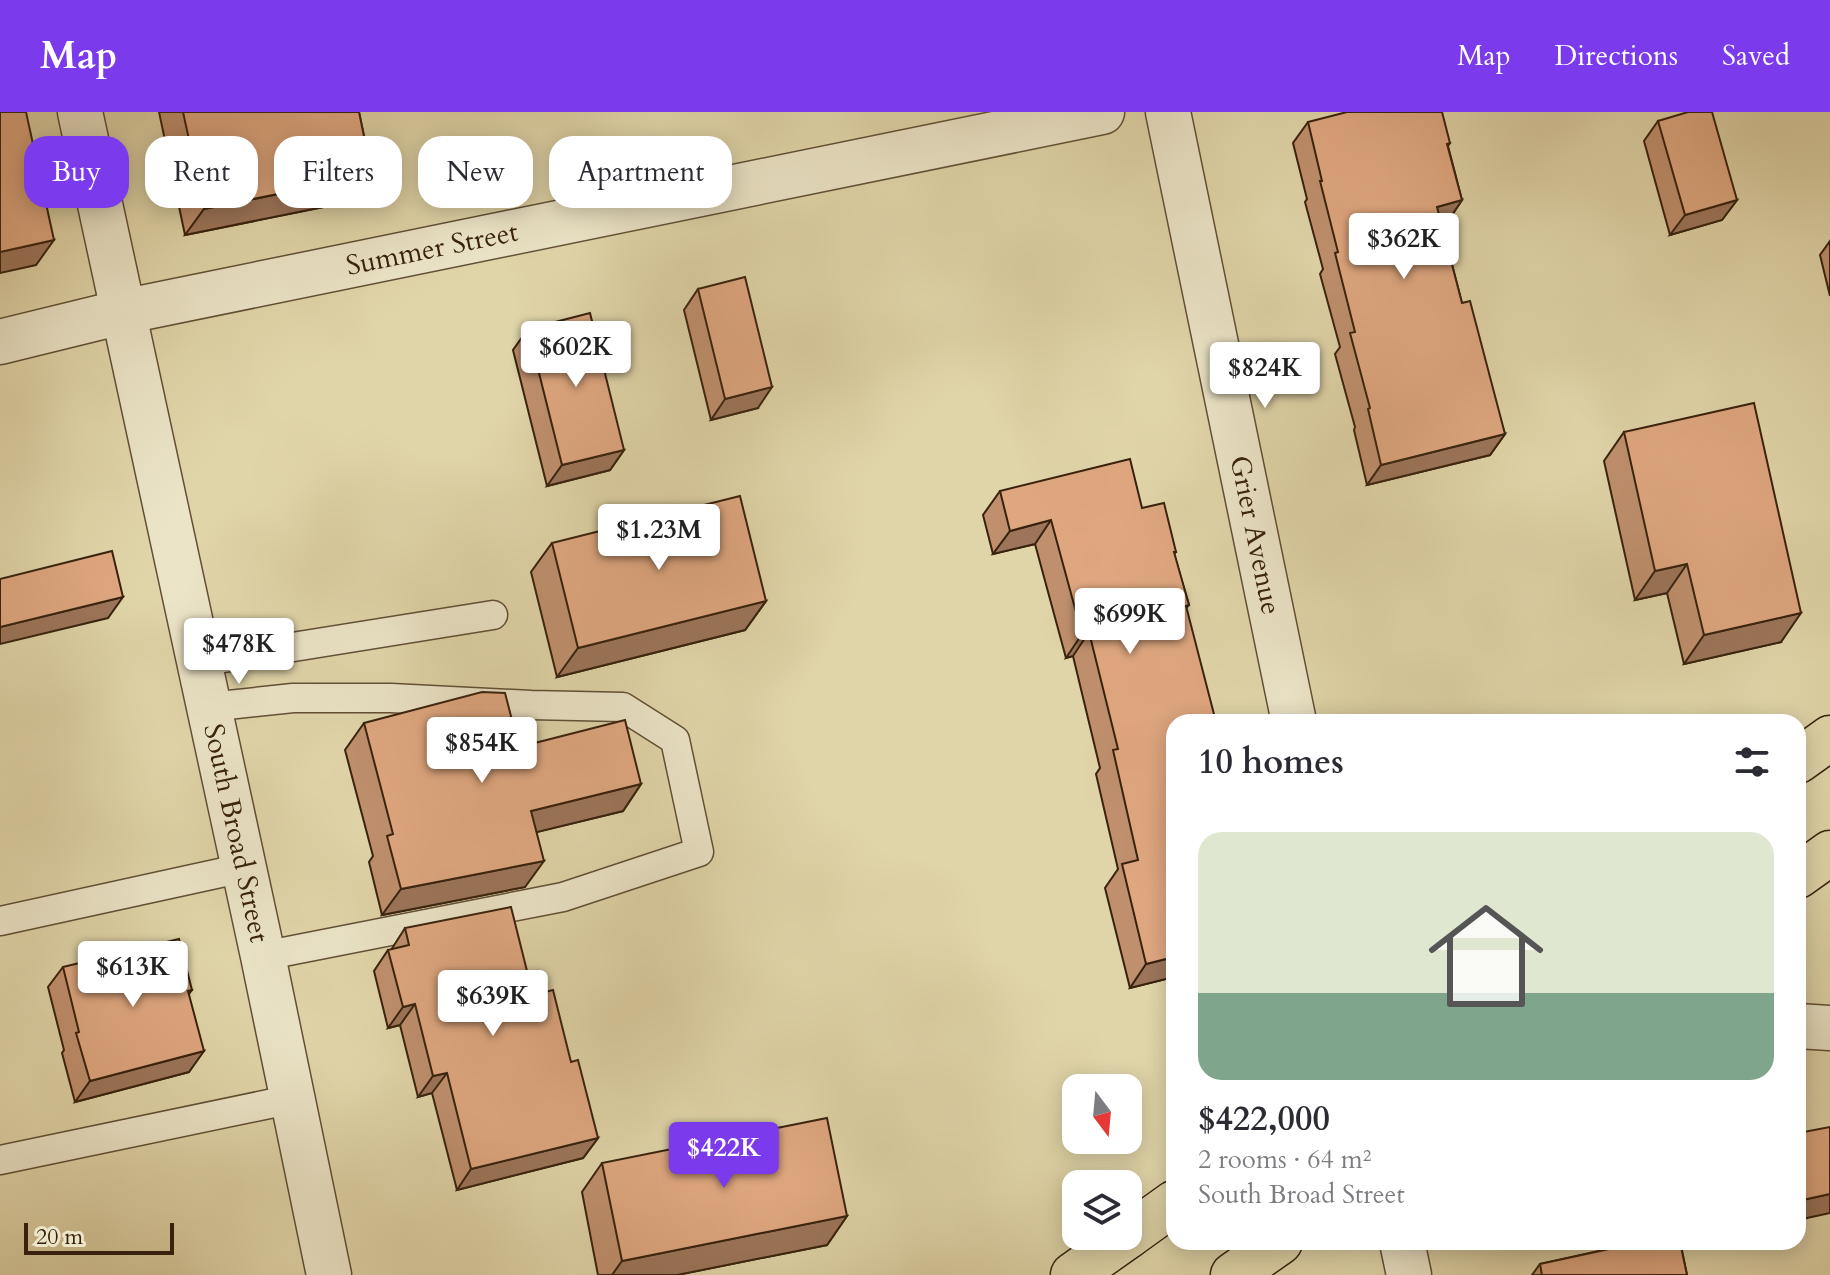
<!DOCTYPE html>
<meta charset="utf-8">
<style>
body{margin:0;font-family:Cardo,serif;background:#f2f2f3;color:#2b2b33;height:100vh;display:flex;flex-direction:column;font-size:30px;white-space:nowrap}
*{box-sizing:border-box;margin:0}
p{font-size:26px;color:#7c7c81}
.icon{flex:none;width:44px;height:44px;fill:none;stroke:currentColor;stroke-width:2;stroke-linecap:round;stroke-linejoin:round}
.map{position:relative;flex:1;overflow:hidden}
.drawer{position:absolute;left:1166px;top:602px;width:640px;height:536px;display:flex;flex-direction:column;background:#fff;border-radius:24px;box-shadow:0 4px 20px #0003}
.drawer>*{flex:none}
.hud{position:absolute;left:24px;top:24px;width:760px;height:72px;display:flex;gap:16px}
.needle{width:52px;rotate:164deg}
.buttons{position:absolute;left:1062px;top:962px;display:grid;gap:16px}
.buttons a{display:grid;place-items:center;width:80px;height:80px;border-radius:16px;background:#fff;box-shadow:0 4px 20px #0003;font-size:40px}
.scale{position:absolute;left:24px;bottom:20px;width:150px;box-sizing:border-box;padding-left:8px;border:4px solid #38220e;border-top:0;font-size:22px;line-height:28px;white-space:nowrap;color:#38220e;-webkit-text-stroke:6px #ebe4c7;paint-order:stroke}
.price{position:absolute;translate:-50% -68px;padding:0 18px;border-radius:8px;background:#fff;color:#222;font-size:26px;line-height:52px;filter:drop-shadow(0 2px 4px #0008)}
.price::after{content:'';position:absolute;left:50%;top:48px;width:24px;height:18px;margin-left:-12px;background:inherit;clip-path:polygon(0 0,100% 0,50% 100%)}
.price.on{background:#7c3aed;color:#fff}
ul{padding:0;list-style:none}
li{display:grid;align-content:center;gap:16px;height:424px;padding:0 32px}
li+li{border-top:2px solid #e1e1e2}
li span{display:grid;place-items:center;height:248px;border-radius:24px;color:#555}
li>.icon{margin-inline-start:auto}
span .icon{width:144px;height:144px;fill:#fffc;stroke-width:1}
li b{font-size:34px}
h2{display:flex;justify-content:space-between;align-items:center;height:96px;padding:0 32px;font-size:34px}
.tag{padding:0 28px;border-radius:24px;background:#fff;box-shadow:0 4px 20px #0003;font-size:28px;line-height:72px}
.tag.on{background:#7c3aed;color:#fff}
header{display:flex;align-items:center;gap:48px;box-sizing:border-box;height:112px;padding:0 40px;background:#7c3aed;color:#fff}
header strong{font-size:38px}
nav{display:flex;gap:44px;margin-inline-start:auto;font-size:28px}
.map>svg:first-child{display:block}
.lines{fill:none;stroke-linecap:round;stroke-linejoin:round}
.service-casing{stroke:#624f35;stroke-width:31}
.minor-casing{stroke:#624f35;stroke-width:47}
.tertiary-casing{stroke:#624f35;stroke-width:47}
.trunk-casing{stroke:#38220e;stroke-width:47}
.service{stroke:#ebe4c7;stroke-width:28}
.minor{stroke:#ebe4c7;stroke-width:44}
.tertiary{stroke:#ebe4c7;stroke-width:44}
.trunk{stroke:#e0d5a9;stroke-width:44}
.wall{fill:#c0906e;stroke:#38220e;stroke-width:2}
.shaded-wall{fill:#9c755a;stroke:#38220e;stroke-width:2}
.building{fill:#dfa780;stroke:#38220e;stroke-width:2}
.labels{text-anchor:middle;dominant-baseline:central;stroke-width:6;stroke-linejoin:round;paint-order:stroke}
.street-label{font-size:28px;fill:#38220e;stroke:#ebe4c7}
</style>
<header>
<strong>Map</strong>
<nav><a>Map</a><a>Directions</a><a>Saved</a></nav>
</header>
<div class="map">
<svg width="1830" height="1163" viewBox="0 0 1830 1163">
<rect width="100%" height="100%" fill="#e0d5a9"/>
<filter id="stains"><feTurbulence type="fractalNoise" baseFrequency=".0025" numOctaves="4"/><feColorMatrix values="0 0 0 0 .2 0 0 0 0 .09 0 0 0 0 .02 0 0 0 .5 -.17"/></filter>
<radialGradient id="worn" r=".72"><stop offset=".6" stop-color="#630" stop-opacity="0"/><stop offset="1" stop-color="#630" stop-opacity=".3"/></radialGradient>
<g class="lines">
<defs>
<g id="service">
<path d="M199 550 493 503"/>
<path d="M209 595 293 586H391L531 593 623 595 675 628 699 740 563 785 263 844"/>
<path d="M0 809 243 756"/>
<path d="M0 1048 293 987"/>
</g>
<g id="minor">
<path id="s1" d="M1168 0 1294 610"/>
<path id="s2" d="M0 230 122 200 1102 0"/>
<path d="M1798 914 1830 916"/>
<path d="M1402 1130 1409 1163"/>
</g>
<g id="tertiary">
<path id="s3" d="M80 0 263 844 329 1163"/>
</g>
<g id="trunk">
<path d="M1798 649 1830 626"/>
<path d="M1798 764 1830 741"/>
<path d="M1128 1124 1174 1091"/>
<path d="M1073 1163 1128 1124"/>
<path d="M1233 1163 1280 1130"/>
</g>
</defs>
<!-- service casing -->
<use href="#service" class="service-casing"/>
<!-- minor casing -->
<use href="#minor" class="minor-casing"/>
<!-- tertiary casing -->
<use href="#tertiary" class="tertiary-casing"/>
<!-- trunk casing -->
<use href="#trunk" class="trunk-casing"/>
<!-- service -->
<use href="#service" class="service"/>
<!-- minor -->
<use href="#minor" class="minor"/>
<!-- tertiary -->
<use href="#tertiary" class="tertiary"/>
<!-- trunk -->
<use href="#trunk" class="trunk"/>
</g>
<!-- wall -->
<g class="wall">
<path d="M159 0H359L372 63 353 89 185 123Z"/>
<path d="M1658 9 1737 88 1722 108 1670 123 1644 29Z"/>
<path d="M1308 10 1450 31 1448 34 1462 88 1448 109 1441 110 1462 191 1505 322 1490 343 1367 373 1354 318 1355 315 1335 242 1340 235 1320 162 1323 157 1305 90 1307 87 1293 31Z"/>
<path d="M1830 129V184L1820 143Z"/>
<path d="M698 177 758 296 711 308 684 198Z"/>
<path d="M528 217 624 338 610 358 547 374 513 238Z"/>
<path d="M1624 320 1781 530 1684 552 1667 481 1635 488 1604 349Z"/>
<path d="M1000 379 1142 396 1176 440 1174 442 1189 493 1186 496 1174 865 1130 876 1105 776 1118 757 1096 662 1100 656 1073 544 1066 546 1035 432 993 442 983 403Z"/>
<path d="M552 431 766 489 745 518 557 565 531 460Z"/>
<path d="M364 611 519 635 641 672 623 699 536 720 525 775 382 803 369 750 373 744 345 638Z"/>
<path d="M405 816 533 883 571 950 598 1026 583 1046 457 1078 432 981 418 985 400 913 388 916 374 859 388 838H391Z"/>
<path d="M63 855 192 878 189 882V960L75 990 62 941 64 938 48 875Z"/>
<path d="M602 1051 847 1104 827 1133 677 1163H598L582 1080Z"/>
<path d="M1607 1130H1700L1681 1134 1687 1163H1532L1540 1152 1608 1137Z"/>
</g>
<!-- shaded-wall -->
<g class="shaded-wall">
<path d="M372 63 353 89 185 123 204 97Z"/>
<path d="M1462 88 1448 109 1423 115 1437 95Z"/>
<path d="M1737 88 1722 108 1670 123 1685 103Z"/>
<path d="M54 128 36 153 0 161V140Z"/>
<path d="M772 275 758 296 711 308 725 287Z"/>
<path d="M1505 322 1490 343 1367 373 1381 353Z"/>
<path d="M624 338 610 358 547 374 562 353Z"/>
<path d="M1051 408 1035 432 993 442 1010 419Z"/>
<path d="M1687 452 1667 481 1635 488 1655 459Z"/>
<path d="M123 485 108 506 0 532V515Z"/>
<path d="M766 489 745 518 557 565 578 536Z"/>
<path d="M1801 501 1781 530 1684 552 1704 523Z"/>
<path d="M1089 520 1073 544 1066 546 1082 522Z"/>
<path d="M641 672 623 699 513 726 531 699Z"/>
<path d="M544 749 525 775 382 803 401 777Z"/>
<path d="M1174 845V865L1130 876 1146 852Z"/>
<path d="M415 892 400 913 388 916 403 895Z"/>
<path d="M204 939 189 960 75 990 90 969Z"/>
<path d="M447 961 432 981 418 985 433 964Z"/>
<path d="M598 1026 583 1046 457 1078 471 1057Z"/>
<path d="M1830 1082V1101L1798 1108V1089Z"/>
<path d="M847 1104 827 1133 677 1163H612L622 1149Z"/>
<path d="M1667 1130H1700L1661 1139Z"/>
</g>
<!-- building -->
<g class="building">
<path d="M0 0H26L54 128 0 140Z"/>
<path d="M183 0H359L372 63 204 97Z"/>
<path d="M1347 0H1442L1450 31 1447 32 1462 88 1437 95 1462 191 1470 189 1505 322 1381 353 1368 297 1370 296 1350 221 1355 220 1335 141 1338 140 1320 69H1322L1308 10Z"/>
<path d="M1688 0H1712L1737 88 1685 103 1658 9Z"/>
<path d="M745 165 772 275 725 287 698 177Z"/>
<path d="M590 201 624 338 562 353 528 217Z"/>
<path d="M1754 291 1801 501 1704 523 1687 452 1655 459 1624 320Z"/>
<path d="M1130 347 1142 396 1164 391 1176 440H1174L1189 493 1186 494 1216 610H1174V845L1146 852 1122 752 1138 748 1113 638 1118 637 1089 520 1082 522 1051 408 1010 419 1000 379Z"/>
<path d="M740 384 766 489 578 536 552 431Z"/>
<path d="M112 439 123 485 0 515V467Z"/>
<path d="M482 580 505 581 519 635 625 608 641 672 531 699 544 749 401 777 387 724 393 722 364 611Z"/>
<path d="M511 795 533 883 553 878 571 950 578 948 598 1026 471 1057 447 961 433 964 415 892 403 895 388 838 409 833 405 816Z"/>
<path d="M179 827 192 878 188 879 204 939 90 969 76 921 79 920 63 855Z"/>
<path d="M827 1006 847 1104 622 1149 602 1051Z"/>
<path d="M1830 1015V1082L1798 1089V1021Z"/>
<path d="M1628 1130H1680L1687 1163H1542L1540 1152 1628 1133Z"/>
</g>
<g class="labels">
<!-- street labels -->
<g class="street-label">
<text stroke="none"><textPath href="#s2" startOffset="442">Summer Street</textPath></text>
<text stroke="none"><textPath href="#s1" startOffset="432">Grier Avenue</textPath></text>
<text stroke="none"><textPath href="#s3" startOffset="738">South Broad Street</textPath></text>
</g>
</g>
<rect width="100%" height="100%" filter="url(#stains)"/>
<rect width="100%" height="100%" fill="url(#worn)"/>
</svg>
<div class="buttons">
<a><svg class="needle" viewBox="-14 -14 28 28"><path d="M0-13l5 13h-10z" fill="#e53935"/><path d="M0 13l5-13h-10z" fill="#7c7c81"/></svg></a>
<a><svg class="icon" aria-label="layers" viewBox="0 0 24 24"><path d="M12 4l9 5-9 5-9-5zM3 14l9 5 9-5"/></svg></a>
</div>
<div class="scale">20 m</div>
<b class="price" style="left:1404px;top:169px">$362K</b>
<b class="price" style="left:576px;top:277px">$602K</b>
<b class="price" style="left:1265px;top:298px">$824K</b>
<b class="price" style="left:659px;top:460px">$1.23M</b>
<b class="price" style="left:1130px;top:544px">$699K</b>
<b class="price" style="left:239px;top:574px">$478K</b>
<b class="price" style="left:482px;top:673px">$854K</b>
<b class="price" style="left:133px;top:897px">$613K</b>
<b class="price" style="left:493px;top:926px">$639K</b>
<b class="price on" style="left:724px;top:1078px">$422K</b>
<div class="hud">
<a class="tag on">Buy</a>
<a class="tag">Rent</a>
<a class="tag">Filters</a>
<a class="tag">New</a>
<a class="tag">Apartment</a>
</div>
<section class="drawer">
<h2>10 homes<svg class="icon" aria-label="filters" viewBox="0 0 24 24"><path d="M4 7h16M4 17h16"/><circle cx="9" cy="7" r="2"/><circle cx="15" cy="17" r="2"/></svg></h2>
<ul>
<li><span style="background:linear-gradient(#dfe7d0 65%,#7fa58c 0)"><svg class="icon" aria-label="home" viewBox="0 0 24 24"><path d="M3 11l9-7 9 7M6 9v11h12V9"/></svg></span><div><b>$422,000</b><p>2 rooms · 64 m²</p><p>South Broad Street</p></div></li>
</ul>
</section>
</div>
